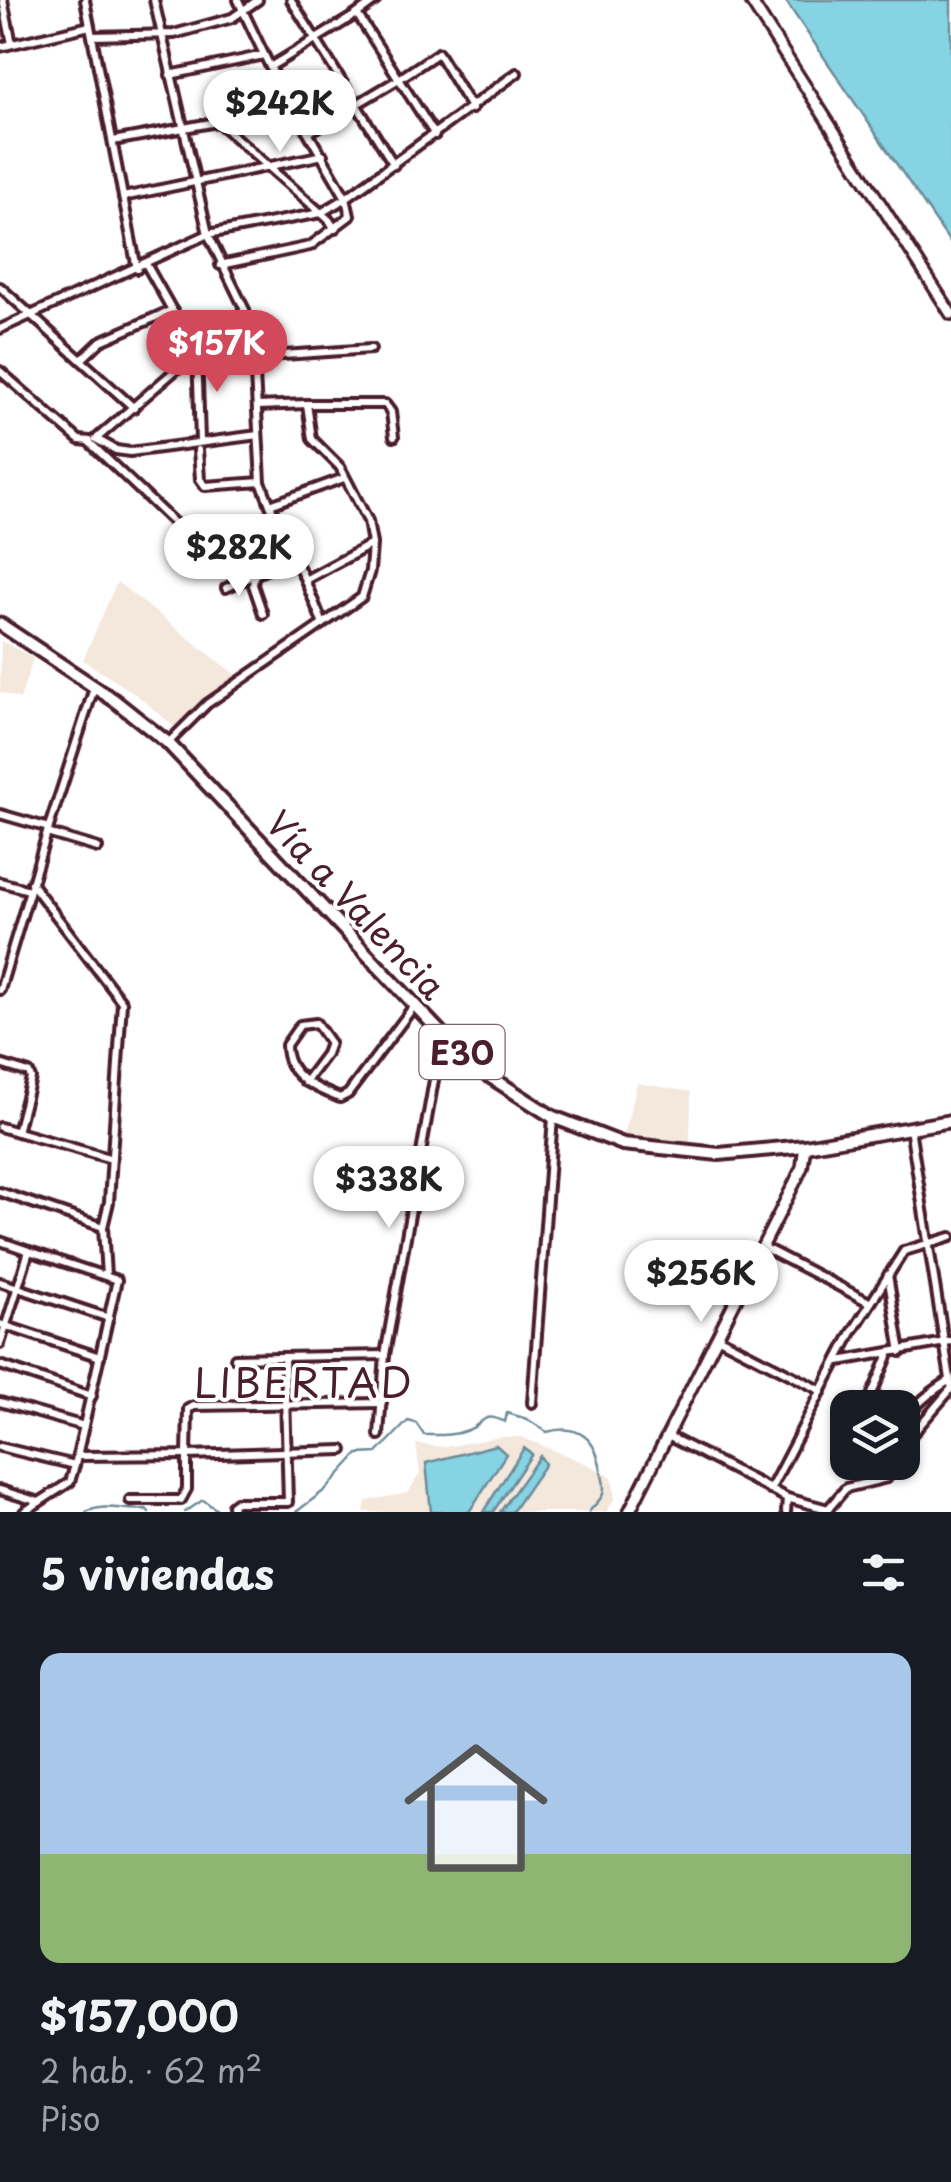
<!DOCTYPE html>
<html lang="es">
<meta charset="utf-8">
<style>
body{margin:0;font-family:"Playpen Sans",sans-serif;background:#20242c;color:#f1f3f6;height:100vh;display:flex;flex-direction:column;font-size:38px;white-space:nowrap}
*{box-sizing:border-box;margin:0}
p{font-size:32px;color:#9ea1a6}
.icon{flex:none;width:55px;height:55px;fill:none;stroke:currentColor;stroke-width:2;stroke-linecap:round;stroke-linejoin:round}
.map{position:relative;height:1512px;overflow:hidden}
.sheet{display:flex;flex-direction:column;background:#171b24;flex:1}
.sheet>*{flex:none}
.buttons{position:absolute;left:830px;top:1390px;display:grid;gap:20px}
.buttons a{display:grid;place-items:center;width:90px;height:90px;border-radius:20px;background:#171b24;box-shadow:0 2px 8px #0004;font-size:50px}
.price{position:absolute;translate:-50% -85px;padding:0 22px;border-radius:35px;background:#fff;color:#222;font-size:32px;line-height:65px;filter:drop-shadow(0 2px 5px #0008)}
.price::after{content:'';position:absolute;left:50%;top:60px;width:30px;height:22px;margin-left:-15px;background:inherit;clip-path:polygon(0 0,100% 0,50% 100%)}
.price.current{background:#d1495b;color:#fff}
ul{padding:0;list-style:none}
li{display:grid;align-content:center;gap:20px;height:530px;padding:0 40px}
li+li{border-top:2px solid #363941}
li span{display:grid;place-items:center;height:310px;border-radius:20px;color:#555}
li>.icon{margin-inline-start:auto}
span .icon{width:180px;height:180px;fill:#fffc;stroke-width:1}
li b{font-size:42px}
h2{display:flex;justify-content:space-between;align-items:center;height:120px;padding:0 40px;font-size:42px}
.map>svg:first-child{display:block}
.built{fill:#f4e7dc}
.water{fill:#85d3e3;stroke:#6d8b99;stroke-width:2.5}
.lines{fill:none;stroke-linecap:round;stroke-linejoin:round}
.stream{stroke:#6d8b99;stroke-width:2.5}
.minor-casing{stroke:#4a1f2b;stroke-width:14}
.major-casing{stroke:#4a1f2b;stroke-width:16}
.highway-casing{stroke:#4a1f2b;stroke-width:18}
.minor{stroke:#fff;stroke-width:6}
.major{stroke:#fff;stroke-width:9}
.highway{stroke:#fff;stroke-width:10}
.labels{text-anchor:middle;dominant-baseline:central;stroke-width:8;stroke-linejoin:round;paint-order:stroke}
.shield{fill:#fff;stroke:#80626b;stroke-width:2.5}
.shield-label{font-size:32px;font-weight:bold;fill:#4a1f2b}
.street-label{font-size:35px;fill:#4a1f2b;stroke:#fff}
.quarter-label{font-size:40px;letter-spacing:2.5px;fill:#4a1f2b;stroke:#fff}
</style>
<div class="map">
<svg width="951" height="1512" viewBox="0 0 951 1512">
<rect width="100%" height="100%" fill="#fff"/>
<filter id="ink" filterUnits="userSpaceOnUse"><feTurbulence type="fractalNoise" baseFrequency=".01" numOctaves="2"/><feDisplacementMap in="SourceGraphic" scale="20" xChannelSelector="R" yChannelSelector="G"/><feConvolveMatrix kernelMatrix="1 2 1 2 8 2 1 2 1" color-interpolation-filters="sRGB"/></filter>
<g filter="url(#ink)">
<!-- built -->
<g class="built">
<path d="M117 582 237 676 207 698 176 728 138 696 83 660Z"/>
<path d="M1 641 33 658 20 699 0 692Z"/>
<path d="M637 1083 691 1092 690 1143 624 1135Z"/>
<path d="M500 1437H521L587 1464 612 1477 615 1498 606 1512H364L366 1501 408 1493 420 1473 416 1444 444 1447Z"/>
</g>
<!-- water -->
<g class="water">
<path d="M785 0H951V244Z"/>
<path d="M496 1445 506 1454 469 1512H431L426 1463Z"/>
<path d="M524 1448 532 1454 493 1512H483Z"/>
<path d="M540 1456 545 1464 512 1512H500Z"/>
</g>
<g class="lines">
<!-- stream -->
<g class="stream">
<path d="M86 1512C107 1502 124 1512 146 1509L149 1512"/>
<path d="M185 1512 203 1500 220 1512"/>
<path d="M296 1512 325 1490 358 1454 377 1453 408 1421 416 1423 424 1435C440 1435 453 1436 468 1430 486 1423 481 1411 505 1422L507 1413 527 1419 547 1432C579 1423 596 1439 601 1470 602 1477 606 1487 603 1494 601 1500 593 1506 589 1512"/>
</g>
<defs>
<g id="minor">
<path d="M3 0 12 44"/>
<path d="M85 0 137 269"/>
<path d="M154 0 208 234 245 310"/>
<path d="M291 0 394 165"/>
<path d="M92 36 174 34 232 18 258 0"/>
<path d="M0 47 90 26"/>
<path d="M270 67 357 14"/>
<path d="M170 75 264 55"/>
<path d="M219 123 329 220 335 229"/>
<path d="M310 132 399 79 357 14 376 0"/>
<path d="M435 135 399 79 438 53 472 109"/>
<path d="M113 141 233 119 294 104"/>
<path d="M123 197 323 155"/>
<path d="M220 265 310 246 350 216 346 198 517 73"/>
<path d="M0 287 134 408"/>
<path d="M172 310 201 347"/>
<path d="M0 329 208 234 321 213 346 198 270 67 238 0"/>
<path d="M197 352 200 440"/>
<path d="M254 357 371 349"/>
<path d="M81 360 101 341 172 310 146 264"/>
<path d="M0 371 79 440 90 441"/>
<path d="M258 406 307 404"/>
<path d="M258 435 130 452 116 450 96 439 245 310 254 357 261 482 270 505"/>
<path d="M88 441 217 564"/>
<path d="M198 450 200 479 205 486 261 482"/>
<path d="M254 577 253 585 263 614"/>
<path d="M305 580 270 505 344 478"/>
<path d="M226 588 294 557"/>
<path d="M323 624 305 580 372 544"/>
<path d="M94 688 47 833 98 848"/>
<path d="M168 743 207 704 362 597 370 571 372 544 368 521 340 467 312 439 307 404H385L391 412 394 437"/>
<path d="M0 814 49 828"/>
<path d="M0 882 29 890"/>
<path d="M31 883 122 1002 109 1202 103 1227 106 1276"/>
<path d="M0 990 47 833"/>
<path d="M0 1064 29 1073 31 1078 17 1132"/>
<path d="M305 1082 326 1054 330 1043 316 1023 300 1025 286 1045C286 1077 315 1088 340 1098L348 1094 414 1006"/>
<path d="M0 1127 112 1159"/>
<path d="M910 1128 951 1385"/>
<path d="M0 1192 103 1227"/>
<path d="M0 1241 29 1251 0 1344"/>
<path d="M763 1247 869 1302"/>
<path d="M888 1275 901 1352"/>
<path d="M0 1282 109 1318"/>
<path d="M0 1324 100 1357"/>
<path d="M717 1337 822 1391"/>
<path d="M235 1358 385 1355"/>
<path d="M839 1361 951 1341"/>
<path d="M0 1365 92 1396"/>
<path d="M0 1402 84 1426"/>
<path d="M532 1403 553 1117"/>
<path d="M866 1408 889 1354"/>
<path d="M917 1429 904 1422C916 1403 931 1392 950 1380"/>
<path d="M379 1435 385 1355 442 1035"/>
<path d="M668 1436 787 1498 828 1509"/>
<path d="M902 1446 951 1389"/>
<path d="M0 1447 75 1465 117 1280 29 1251"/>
<path d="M77 1456 187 1455 188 1409 194 1406 382 1403"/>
<path d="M0 1490 39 1502"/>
<path d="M770 1490 851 1334 904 1251 951 1237"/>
<path d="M130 1500H181L187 1489V1455L343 1450"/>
<path d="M828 1509 846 1488 887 1478 897 1462"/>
<path d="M24 1512 70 1482 75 1465"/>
<path d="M233 1512 232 1505 236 1502H288L284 1358"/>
<path d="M786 1512 787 1498"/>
</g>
<g id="major">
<path d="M750 0 951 314"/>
<path d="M629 1512 796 1180 802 1167 805 1146"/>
</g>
<path id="highway" d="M0 624 114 700 168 743 442 1034 492 1078 553 1117 623 1144 719 1154 805 1146 951 1121"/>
</defs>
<!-- minor casing -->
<use href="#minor" class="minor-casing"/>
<!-- major casing -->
<use href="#major" class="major-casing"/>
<!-- highway casing -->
<use href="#highway" class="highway-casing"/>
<!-- minor -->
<use href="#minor" class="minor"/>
<!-- major -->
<use href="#major" class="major"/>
<!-- highway -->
<use href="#highway" class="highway"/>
</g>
</g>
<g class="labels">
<!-- shield labels -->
<rect class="shield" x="419.5" y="1025" width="85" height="54" rx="8"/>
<g class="shield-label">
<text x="462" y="1052">E30</text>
</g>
<!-- street labels -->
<g class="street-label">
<text transform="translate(357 904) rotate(47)">Vía a Valencia</text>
</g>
<!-- quarter labels -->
<g class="quarter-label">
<text x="304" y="1381">LIBERTAD</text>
</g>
</g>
</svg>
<div class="buttons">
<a><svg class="icon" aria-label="layers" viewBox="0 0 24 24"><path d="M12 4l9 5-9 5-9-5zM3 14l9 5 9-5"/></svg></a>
</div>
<b class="price" style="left:280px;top:155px">$242K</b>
<b class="price current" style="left:217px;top:395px">$157K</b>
<b class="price" style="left:239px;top:599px">$282K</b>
<b class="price" style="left:389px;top:1231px">$338K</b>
<b class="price" style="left:701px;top:1325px">$256K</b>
</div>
<section class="sheet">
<h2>5 viviendas<svg class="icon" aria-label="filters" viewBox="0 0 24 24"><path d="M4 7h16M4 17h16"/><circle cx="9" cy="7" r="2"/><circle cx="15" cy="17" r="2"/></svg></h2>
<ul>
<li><span style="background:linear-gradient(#a9c7e8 65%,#8fb573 0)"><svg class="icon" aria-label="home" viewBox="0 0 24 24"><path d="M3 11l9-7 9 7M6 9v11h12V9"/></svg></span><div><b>$157,000</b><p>2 hab. · 62 m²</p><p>Piso</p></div></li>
</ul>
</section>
